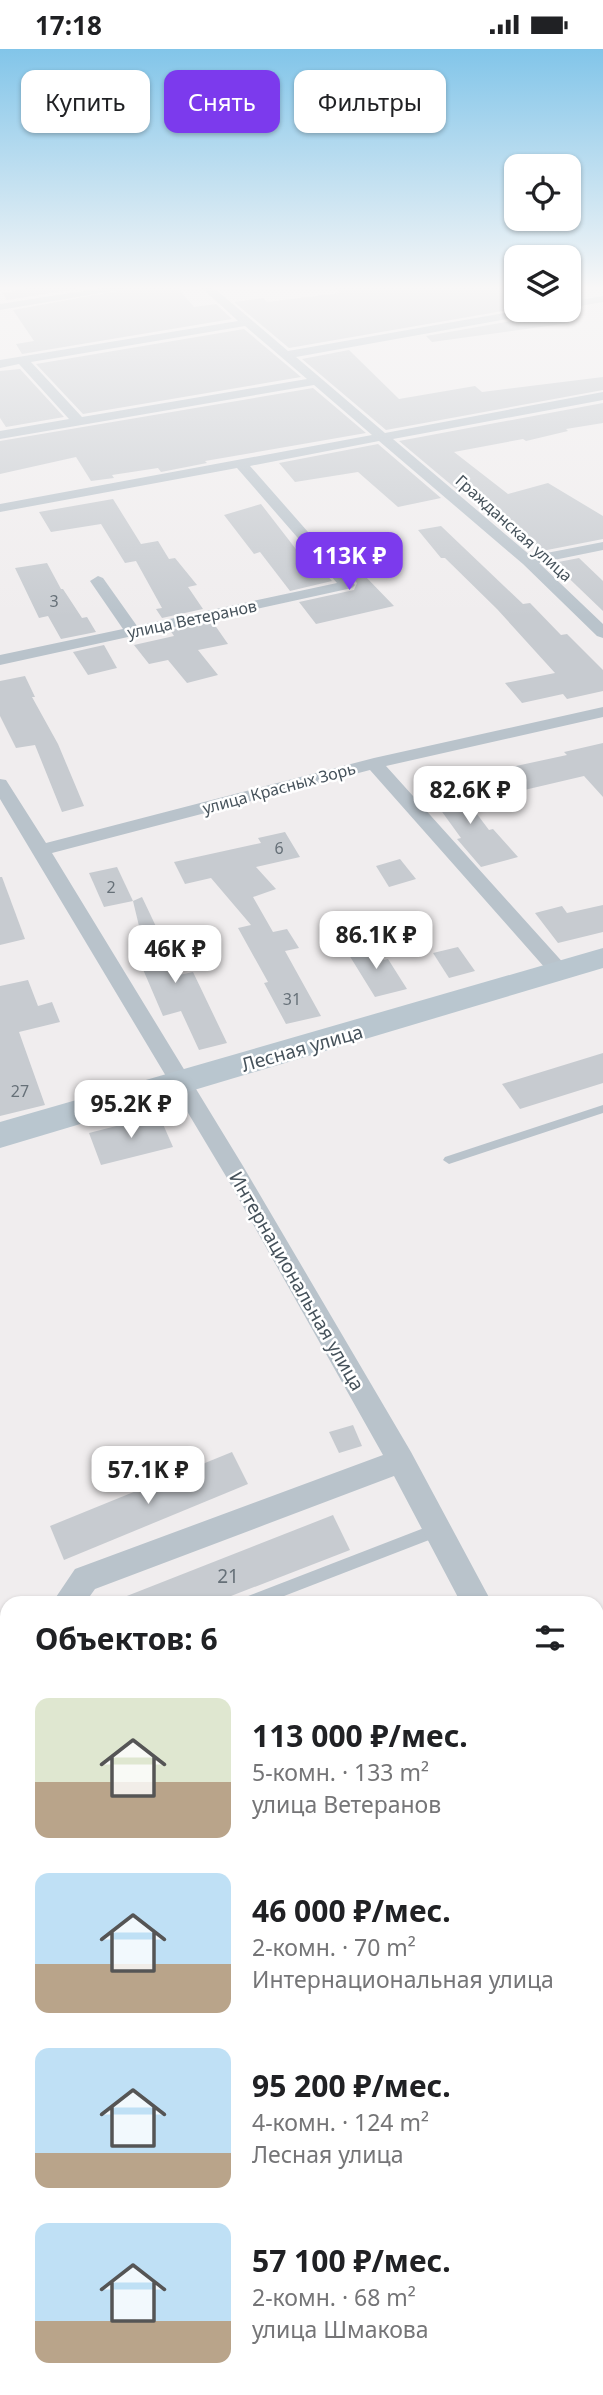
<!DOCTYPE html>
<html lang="ru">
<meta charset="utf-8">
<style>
body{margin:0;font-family:"Noto Sans",sans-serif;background:#f6f6f6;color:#202124;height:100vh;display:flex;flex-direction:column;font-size:26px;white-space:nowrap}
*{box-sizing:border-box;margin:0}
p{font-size:23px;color:#757577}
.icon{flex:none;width:38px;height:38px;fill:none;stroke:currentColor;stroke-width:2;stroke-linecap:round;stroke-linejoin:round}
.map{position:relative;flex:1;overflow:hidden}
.details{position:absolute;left:0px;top:1547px;width:604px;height:800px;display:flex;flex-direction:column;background:#fff;border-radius:21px 21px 0 0;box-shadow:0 2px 5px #0004}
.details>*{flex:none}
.top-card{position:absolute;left:21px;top:21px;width:562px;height:63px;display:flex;gap:14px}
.buttons{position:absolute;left:504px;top:105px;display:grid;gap:14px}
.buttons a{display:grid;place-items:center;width:77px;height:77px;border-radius:14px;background:#fff;box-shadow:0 2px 5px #0004;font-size:35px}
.price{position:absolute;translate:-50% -60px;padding:0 16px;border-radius:14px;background:#fff;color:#222;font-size:23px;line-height:46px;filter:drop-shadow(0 2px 4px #0008)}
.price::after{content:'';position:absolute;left:50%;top:42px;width:21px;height:16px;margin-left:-10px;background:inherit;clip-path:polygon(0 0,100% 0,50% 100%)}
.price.active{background:#7c3aed;color:#fff}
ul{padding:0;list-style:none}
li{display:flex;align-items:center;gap:21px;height:175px;padding:0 35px}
li span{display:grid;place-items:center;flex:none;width:196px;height:140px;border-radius:14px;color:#555}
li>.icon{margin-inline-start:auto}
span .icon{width:84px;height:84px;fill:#fffc;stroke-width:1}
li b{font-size:30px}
h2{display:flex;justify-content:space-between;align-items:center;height:84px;padding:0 35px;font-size:30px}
.pill{padding:0 24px;border-radius:14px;background:#fff;box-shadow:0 2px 5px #0004;font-size:24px;line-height:63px}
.pill.active{background:#7c3aed;color:#fff}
.status{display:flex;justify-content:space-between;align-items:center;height:49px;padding:0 35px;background:#fff;direction:ltr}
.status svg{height:19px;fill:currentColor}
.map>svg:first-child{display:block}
.building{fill:#c7cbd0}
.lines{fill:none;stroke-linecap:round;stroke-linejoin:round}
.lane{fill:#b9c3cb;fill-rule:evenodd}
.street{fill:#b9c3cb;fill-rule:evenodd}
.secondary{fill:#b9c6cf;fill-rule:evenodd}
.labels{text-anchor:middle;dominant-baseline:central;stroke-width:5;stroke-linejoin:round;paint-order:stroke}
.far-street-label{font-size:16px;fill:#46525b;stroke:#fff}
.number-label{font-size:16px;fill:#667078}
.street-label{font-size:19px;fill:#46525b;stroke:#fff}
.near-number-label{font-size:19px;fill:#667078}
</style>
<div class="status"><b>17:18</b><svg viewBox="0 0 49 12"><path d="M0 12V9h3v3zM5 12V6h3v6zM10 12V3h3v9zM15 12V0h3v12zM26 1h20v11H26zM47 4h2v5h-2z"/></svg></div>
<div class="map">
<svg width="603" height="2346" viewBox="0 0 603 2346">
<rect width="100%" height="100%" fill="#f0edee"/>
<!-- building -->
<g class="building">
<path d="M29 239H83L7 251 2 244Z"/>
<path d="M133 239H178L194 258 216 255 232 270 22 305 16 295 34 292 13 261Z"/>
<path d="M335 239H512L514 260 289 299 234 253 263 249 267 253 340 244Z"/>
<path d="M548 261H568L569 274 432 293 426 287 540 267Z"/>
<path d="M244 280 301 328 83 365 36 315Z"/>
<path d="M349 301 399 350 475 337 482 343 603 328V341L386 381 302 310Z"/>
<path d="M20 320 64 368 6 378 0 369V322Z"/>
<path d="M313 339 366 384 205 412 207 414 161 423 158 419 112 426 114 429 91 432 76 408 0 425V392Z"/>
<path d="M603 354V374L566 380 568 382 526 392 523 390 454 403 508 445 548 434 603 467V490L542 502 536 496 528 497 477 450 468 443 461 444 399 392Z"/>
<path d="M378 395 441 449 398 458 358 423 295 433 279 414Z"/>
<path d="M113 450 141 495 158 492 169 510 175 509 197 536 188 538 203 560 162 569 156 560 162 559 136 512 125 514 101 475 51 483 39 463Z"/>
<path d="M261 455 302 508 310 507 332 532 290 542 260 503 254 505 224 466Z"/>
<path d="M441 477 523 555 530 554 561 586 567 585 603 621V642L567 650 563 645 522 654 505 634 555 624 497 560 445 509H441L418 481Z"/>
<path d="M358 499 379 525 365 527 394 557 316 575 299 553 354 541 357 534 330 504Z"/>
<path d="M579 509 603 532V562L553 514Z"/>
<path d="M47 514 61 540H63L82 569 87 568 96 583 61 590 48 567 39 569 15 519Z"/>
<path d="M212 572 228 595 198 601 218 626 187 634 168 611 149 615 134 596 174 587 170 581Z"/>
<path d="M104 596 117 619 88 626 73 603Z"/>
<path d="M25 627 35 648H32L58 695 84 757 62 763 35 696 16 699 0 667V632Z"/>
<path d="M603 694V748L584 727 520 742 502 720 567 706 564 703Z"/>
<path d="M452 732 489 781 493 780 518 808 481 818 457 790 461 789 424 738Z"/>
<path d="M285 783 300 808 256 818 276 840 253 848 273 883 287 880 299 899 285 902 321 967 286 975 264 934 268 933 238 879 251 876 211 829 185 835 174 813 261 794 258 789Z"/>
<path d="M400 810 416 830 389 838 376 817Z"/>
<path d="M117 818 133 852 104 858 89 824Z"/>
<path d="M0 828H2L25 890 0 896Z"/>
<path d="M142 848 179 926 193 923 227 994 199 1001 181 962 163 967 136 904 145 902 133 852Z"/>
<path d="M603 856V883L558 894 535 864 562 857 567 864Z"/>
<path d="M371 894 384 911 388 910 407 940 375 948 346 901Z"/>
<path d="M458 898 475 922 449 929 433 904Z"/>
<path d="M28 931 38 957 52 953 60 973 19 983 45 1056 0 1067V937Z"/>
<path d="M603 1004V1034L520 1060 502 1035Z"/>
<path d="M159 1066 173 1098 101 1116 89 1084Z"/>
<path d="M353 1376 362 1397 339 1404 329 1383Z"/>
<path d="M232 1403 248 1435 64 1511 50 1477Z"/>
<path d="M333 1466 350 1501 213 1554H109Z"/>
</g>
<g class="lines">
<!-- lane -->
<g class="lane">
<path d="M603 1056V1064L449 1115 443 1111 445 1108Z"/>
<path d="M437 1474 442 1476 444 1481 442 1486 266 1554H241L243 1549Z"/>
<path d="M7 1877V1895L0 1898V1880Z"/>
<path d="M603 1913V1931L597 1932V1914Z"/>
</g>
<!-- street -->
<g class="street">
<path d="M102 239H131L0 261V255Z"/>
<path d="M202 239H214L288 302 522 261H546L540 264 296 308 385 384 603 343V351L393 390 531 507 603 493V501L539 514 603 575V589L597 587 523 515 379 392 250 417 352 533 355 536 352 539 0 616V606L123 580 90 532 98 527 103 529 137 577 337 534 237 419 0 463V455L372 386 314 336 0 390V382L69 370 19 315 0 319V311L238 272ZM245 277 307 330 82 368 31 313Z"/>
<path d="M603 247V253L569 259V253Z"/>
<path d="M603 658V668L386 717 567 918 570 923 567 928H553L370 721 52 804 243 1117 411 1403 492 1554H461L394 1427 95 1540 85 1554H52L75 1520 383 1406 227 1129 0 750V730L6 731 46 794 374 709Z"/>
<path d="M7 1633V1669L0 1671V1635Z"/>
<path d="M597 1757 603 1760V1802L597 1799Z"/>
<path d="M7 2205V2245L0 2248V2208Z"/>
<path d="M306 2340H349L352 2346H309Z"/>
</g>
<!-- secondary -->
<path class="secondary" d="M603 899V919L0 1099V1073Z"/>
</g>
<!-- sky -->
<linearGradient id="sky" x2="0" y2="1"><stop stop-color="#82c5e9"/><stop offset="0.42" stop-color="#f8f7f7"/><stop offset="1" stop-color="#f8f7f7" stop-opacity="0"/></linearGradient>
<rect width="603" height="568" fill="url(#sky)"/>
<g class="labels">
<!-- far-street labels -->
<g class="far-street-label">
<text transform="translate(514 479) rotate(42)">Гражданская улица</text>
<text transform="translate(192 570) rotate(-12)">улица Ветеранов</text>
<text transform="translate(279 739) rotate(-15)">улица Красных Зорь</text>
</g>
<!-- number labels -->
<g class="number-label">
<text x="54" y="552">3</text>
<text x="279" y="799">6</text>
<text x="111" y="838">2</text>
<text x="292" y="950">31</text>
<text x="20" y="1042">27</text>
</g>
<!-- street labels -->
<g class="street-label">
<text transform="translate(302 999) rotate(-16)">Лесная улица</text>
<text transform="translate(297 1232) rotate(60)">Интернациональная улица</text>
</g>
<!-- near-number labels -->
<g class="near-number-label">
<text x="228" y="1527">21</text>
</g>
</g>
</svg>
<div class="buttons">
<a><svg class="icon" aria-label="locate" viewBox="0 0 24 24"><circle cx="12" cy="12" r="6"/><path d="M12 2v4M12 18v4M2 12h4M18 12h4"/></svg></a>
<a><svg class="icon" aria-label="layers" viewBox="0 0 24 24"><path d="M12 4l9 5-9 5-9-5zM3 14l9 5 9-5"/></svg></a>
</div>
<b class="price active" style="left:349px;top:543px">113K ₽</b>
<b class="price" style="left:470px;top:777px">82.6K ₽</b>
<b class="price" style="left:376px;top:922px">86.1K ₽</b>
<b class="price" style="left:175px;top:936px">46K ₽</b>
<b class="price" style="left:131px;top:1091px">95.2K ₽</b>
<b class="price" style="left:148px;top:1457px">57.1K ₽</b>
<div class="top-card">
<a class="pill">Купить</a>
<a class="pill active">Снять</a>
<a class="pill">Фильтры</a>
</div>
<section class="details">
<h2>Объектов: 6<svg class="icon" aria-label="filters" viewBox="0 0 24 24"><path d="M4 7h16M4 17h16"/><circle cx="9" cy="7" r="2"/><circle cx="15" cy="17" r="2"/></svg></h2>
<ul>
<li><span style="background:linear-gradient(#dfe7d0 60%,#b9a48a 0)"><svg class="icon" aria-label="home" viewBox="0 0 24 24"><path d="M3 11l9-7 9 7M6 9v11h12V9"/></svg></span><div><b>113 000 ₽/мес.</b><p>5-комн. · 133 m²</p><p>улица Ветеранов</p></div></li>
<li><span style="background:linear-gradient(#bfe0f5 65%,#b9a48a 0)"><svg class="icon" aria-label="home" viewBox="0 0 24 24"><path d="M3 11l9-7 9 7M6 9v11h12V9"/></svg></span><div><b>46 000 ₽/мес.</b><p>2-комн. · 70 m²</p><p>Интернациональная улица</p></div></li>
<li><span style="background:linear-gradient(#bfe0f5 75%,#b9a48a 0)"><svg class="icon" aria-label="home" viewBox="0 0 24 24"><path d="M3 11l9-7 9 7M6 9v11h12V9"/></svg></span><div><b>95 200 ₽/мес.</b><p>4-комн. · 124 m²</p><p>Лесная улица</p></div></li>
<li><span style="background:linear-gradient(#bfe0f5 70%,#b9a48a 0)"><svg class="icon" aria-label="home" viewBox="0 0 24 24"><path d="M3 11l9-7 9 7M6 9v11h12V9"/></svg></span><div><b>57 100 ₽/мес.</b><p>2-комн. · 68 m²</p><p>улица Шмакова</p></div></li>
</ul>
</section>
</div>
